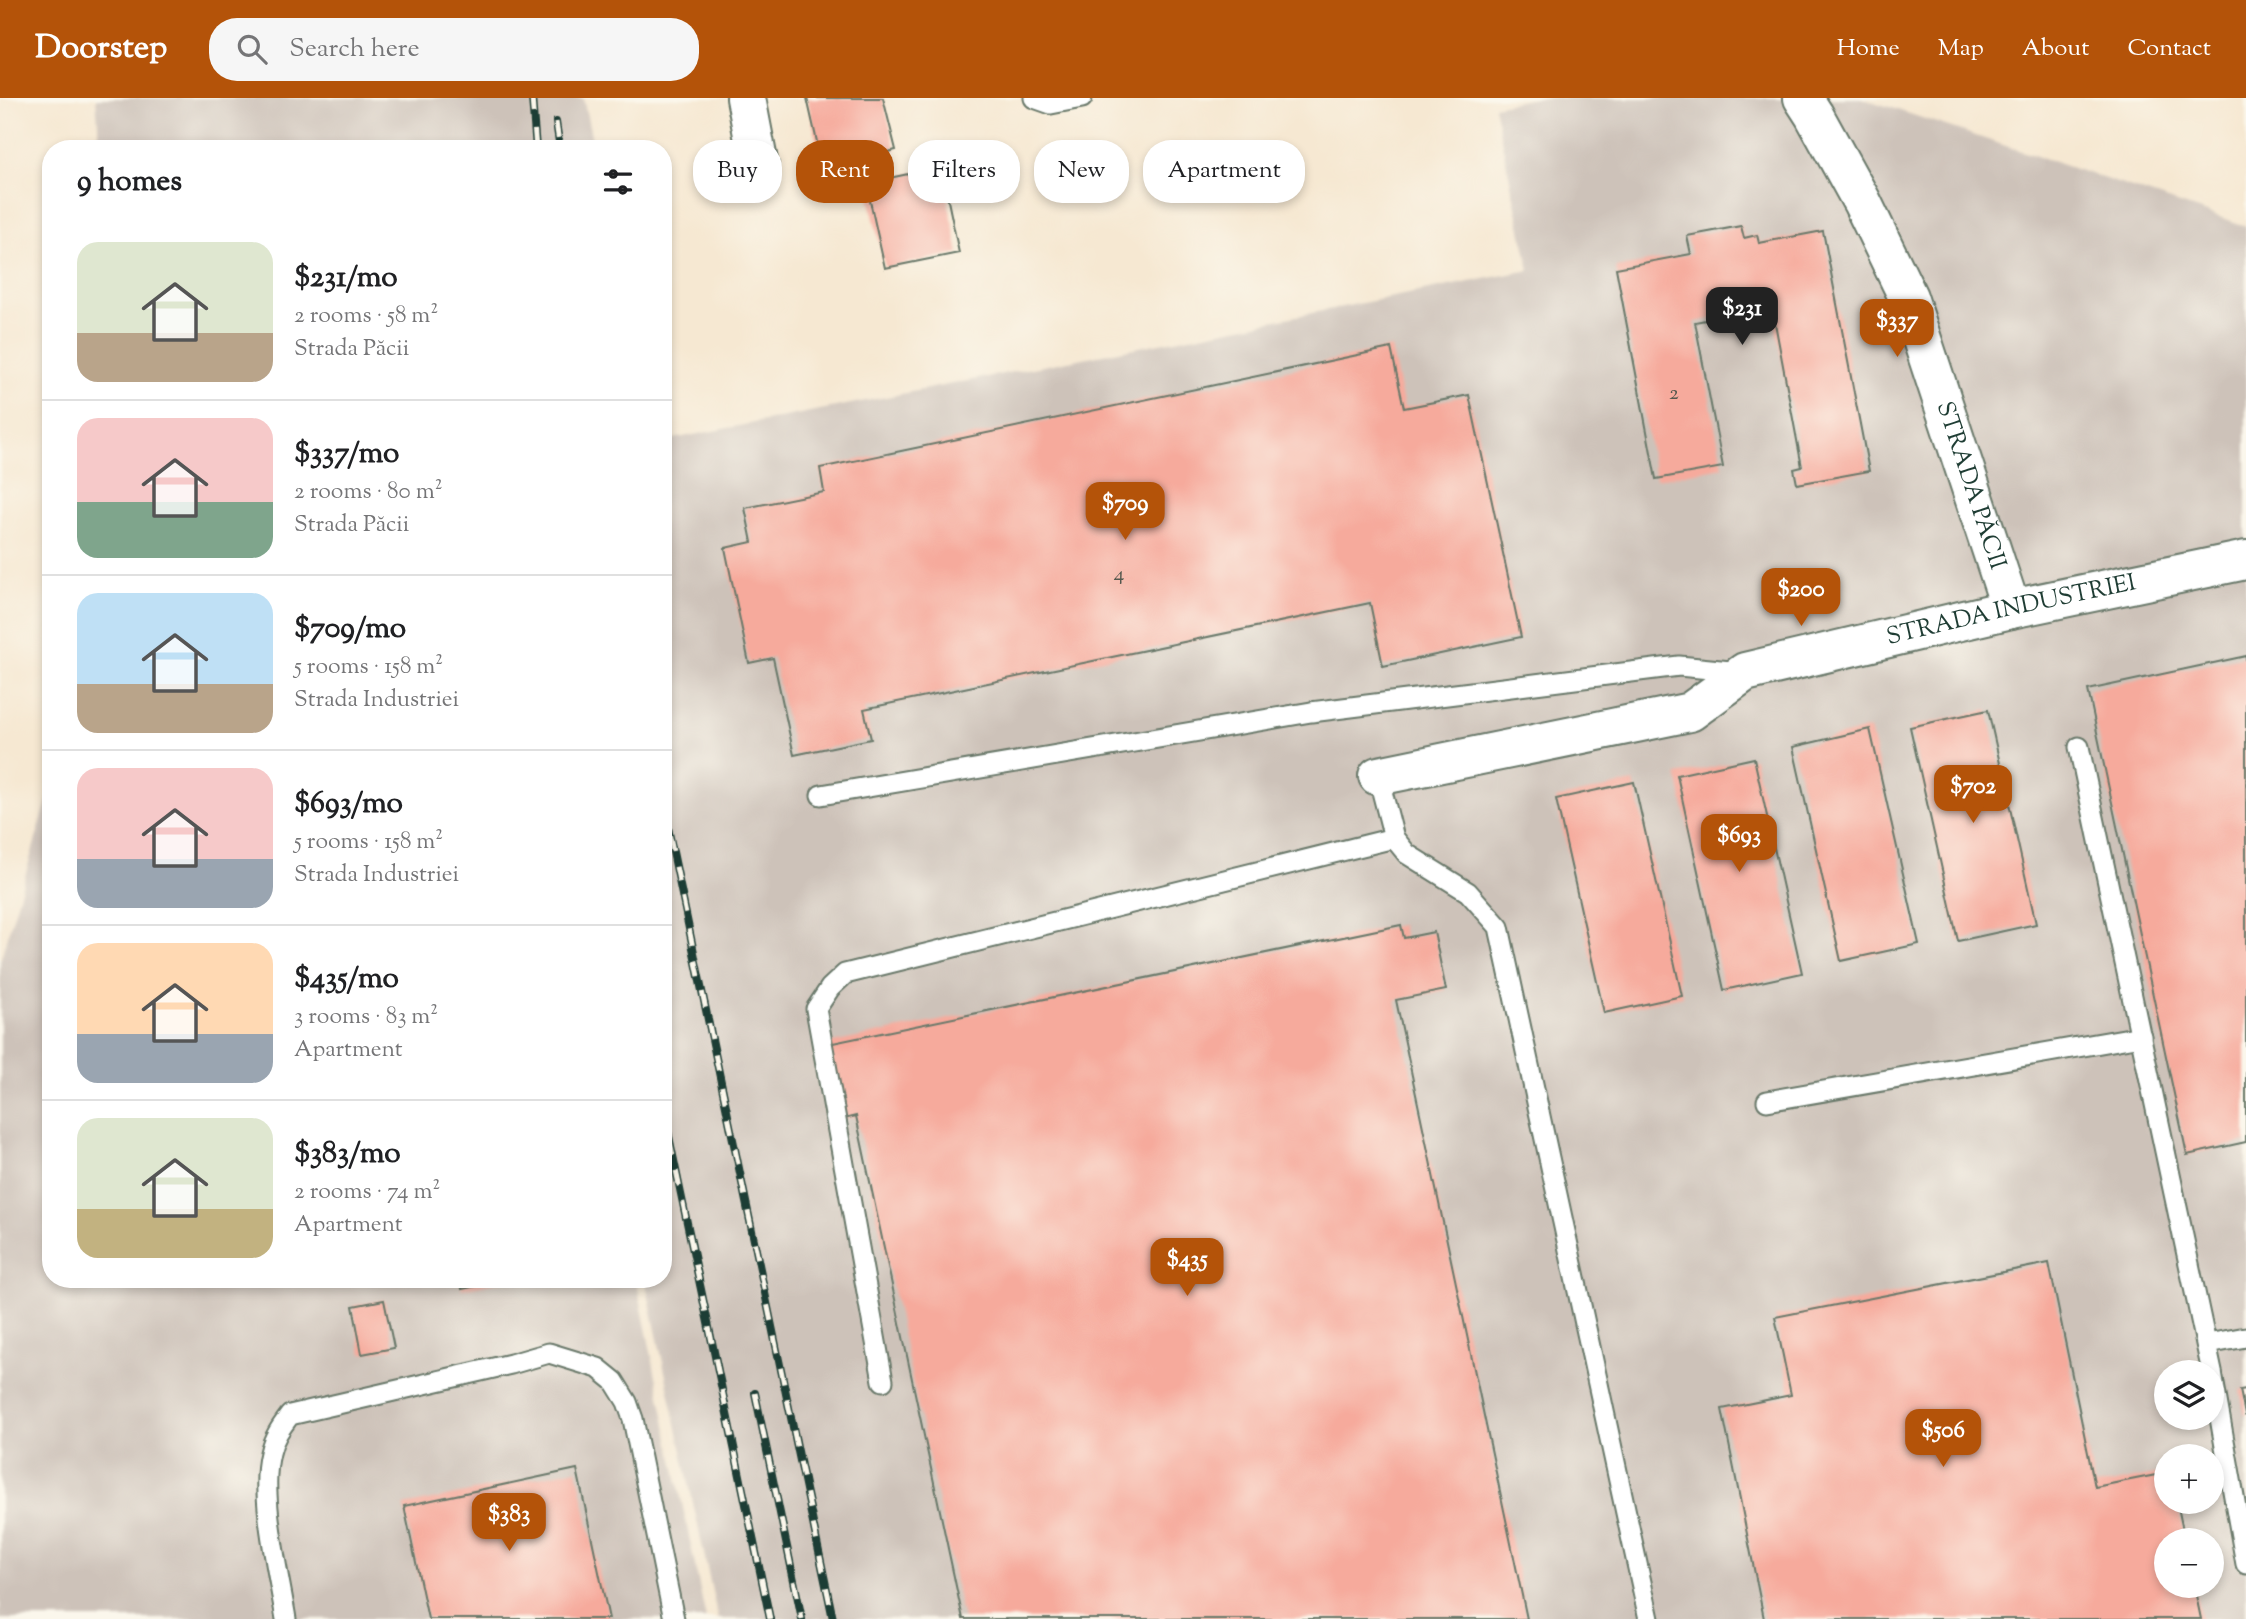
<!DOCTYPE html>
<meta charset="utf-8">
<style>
body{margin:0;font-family:"Sorts Mill Goudy",serif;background:#f6f6f6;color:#202124;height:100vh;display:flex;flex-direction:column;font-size:26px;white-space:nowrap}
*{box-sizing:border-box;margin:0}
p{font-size:23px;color:#757577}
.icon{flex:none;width:38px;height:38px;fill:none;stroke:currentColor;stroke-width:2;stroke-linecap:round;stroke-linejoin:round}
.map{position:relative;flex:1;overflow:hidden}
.drawer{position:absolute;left:42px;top:42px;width:630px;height:1148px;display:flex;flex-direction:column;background:#fff;border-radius:28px;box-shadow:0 4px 10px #0003}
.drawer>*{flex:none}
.guide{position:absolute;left:693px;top:42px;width:665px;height:63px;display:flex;gap:14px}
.controls{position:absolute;left:2154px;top:1262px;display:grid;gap:14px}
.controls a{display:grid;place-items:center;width:70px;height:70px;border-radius:50%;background:#fff;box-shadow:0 4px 10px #0003;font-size:35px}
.price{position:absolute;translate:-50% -60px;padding:0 16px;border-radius:14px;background:#b45309;color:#fff;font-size:23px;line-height:46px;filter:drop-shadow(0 2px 4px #0008)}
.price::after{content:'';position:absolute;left:50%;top:42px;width:21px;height:16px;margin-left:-10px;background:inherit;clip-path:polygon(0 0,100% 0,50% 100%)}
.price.on{background:#222;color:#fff}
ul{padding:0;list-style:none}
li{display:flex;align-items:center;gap:21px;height:175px;padding:0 35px}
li+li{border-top:2px solid #e0e0e0}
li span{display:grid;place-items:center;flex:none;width:196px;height:140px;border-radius:21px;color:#555}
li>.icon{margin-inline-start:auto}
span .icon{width:84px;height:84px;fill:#fffc;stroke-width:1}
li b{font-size:30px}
h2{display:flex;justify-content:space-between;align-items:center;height:84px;padding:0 35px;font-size:30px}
.tag{padding:0 24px;border-radius:28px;background:#fff;box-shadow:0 4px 10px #0003;font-size:24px;line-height:63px}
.tag.on{background:#b45309;color:#fff}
header{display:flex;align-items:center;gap:42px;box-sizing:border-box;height:98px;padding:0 35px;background:#b45309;color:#fff}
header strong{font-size:33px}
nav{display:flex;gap:38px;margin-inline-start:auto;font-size:24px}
.search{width:490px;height:63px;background:#f6f6f6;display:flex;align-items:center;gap:18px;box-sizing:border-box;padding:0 24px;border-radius:28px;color:#757577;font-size:26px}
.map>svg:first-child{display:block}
.industrial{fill:#cdc2b9;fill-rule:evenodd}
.building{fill:#f6aa9c}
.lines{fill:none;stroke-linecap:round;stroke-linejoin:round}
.lane-casing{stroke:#6a796b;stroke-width:23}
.street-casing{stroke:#6a796b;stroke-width:42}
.lane{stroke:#fff;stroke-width:19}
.street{stroke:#fff;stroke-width:38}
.rail-casing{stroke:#1f3d34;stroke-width:8}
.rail{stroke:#fbf7ec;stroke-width:5;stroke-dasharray:16;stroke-linecap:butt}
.labels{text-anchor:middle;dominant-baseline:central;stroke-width:5;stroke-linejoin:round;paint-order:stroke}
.number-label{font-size:21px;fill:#55584e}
.street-label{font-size:24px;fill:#1f3d34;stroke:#fbf7ec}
</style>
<header>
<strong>Doorstep</strong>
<div class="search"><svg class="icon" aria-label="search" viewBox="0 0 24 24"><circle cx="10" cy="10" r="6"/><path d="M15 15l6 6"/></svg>Search here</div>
<nav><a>Home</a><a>Map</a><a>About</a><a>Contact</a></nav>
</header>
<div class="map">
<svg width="2246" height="1521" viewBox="0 0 2246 1521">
<rect width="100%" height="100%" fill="#fbf7ec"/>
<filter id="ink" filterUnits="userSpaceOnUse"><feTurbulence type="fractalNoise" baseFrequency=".0143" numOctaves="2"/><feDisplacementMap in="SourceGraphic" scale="14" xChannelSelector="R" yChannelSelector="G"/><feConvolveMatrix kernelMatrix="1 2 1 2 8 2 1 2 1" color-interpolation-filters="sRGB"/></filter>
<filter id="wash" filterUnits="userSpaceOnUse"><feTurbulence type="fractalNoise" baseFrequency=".00686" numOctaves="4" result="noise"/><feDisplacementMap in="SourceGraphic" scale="28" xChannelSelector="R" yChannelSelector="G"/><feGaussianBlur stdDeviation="1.57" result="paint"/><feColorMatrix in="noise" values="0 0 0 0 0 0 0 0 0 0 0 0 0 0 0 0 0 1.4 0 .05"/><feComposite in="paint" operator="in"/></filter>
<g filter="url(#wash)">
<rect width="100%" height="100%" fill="#f6e8d2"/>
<!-- industrial -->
<g class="industrial">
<path d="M96 0H583L594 51H100Z"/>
<path d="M1535 0H1862L2246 128V1521H718L645 1181H663V343L1530 172 1494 8ZM2166 1274H2212V1320H2166ZM2166 1358H2212V1404H2166ZM2166 1442H2212V1488H2166Z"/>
<path d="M51 690V1181H636L706 1521H0V863Z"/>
</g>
<g id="blocks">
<!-- building -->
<g class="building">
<path d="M807 0H883L896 52 823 70Z"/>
<path d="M941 69 959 155 885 170 866 85Z"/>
<path d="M1741 128 1744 140 1757 137 1759 145 1823 133 1869 373 1797 386 1794 371 1802 369 1772 209 1695 224 1723 369 1656 381 1616 170 1691 156 1687 138Z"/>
<path d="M1391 250 1404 310 1469 297 1521 539 1383 568 1370 505 864 611 871 641 794 657 773 560 749 565 725 450 752 444 745 410 824 394 820 370Z"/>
<path d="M2246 558V1044L2187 1057 2088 592Z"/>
<path d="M1988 612 2036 826 1958 843 1910 629Z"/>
<path d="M1870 631 1919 846 1841 863 1793 649Z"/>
<path d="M1754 660 1802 875 1724 892 1677 677Z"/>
<path d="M1634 684 1682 898 1604 915 1556 701Z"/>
<path d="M1401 827 1404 840 1434 834 1446 892 1396 902 1527 1521H963L856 1018 844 1021 828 946Z"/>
<path d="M2049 1165 2095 1389 2166 1375V1404H2177L2185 1442H2166V1488H2194L2201 1521H1764L1722 1311 1791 1297 1775 1219Z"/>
<path d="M460 1181H506V1182L462 1191Z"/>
<path d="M384 1202 394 1250 362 1256 353 1208Z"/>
<path d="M2246 1291V1316L2245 1317 2240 1292Z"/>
<path d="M577 1371 609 1521H428L404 1408Z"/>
</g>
</g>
</g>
<g filter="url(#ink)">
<use href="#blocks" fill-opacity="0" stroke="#6a796b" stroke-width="2"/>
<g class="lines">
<defs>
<g id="lane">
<path d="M1034 0 1051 6 1082 0"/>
<path d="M2079 649 2212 1274"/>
<path d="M1378 678 1394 740 1407 756 1468 794 1499 829 1649 1521"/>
<path d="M821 697 1311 614 1679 568 1741 574"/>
<path d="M1767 1003 2141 938"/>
<path d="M2207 1246 2246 1239"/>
<path d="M2212 1275 2246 1466"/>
<path d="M883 1283 816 911 830 890 845 876 1394 740"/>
<path d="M286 1521C279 1477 259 1397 270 1355 273 1340 281 1329 290 1317L511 1266 549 1255 598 1270 614 1283 627 1304 633 1321 674 1521"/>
</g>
<g id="street">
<path d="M746 0 759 68"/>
<path id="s1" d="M1803 0 1814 17 1862 104 1908 199 2011 511"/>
<path id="s2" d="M1378 678 1690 614 1745 574 2011 511 2246 462"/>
</g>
</defs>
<!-- lane casing -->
<use href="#lane" class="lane-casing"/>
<!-- street casing -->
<use href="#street" class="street-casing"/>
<!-- lane -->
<use href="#lane" class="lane"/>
<!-- street -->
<use href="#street" class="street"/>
<defs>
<g id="rail">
<path d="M532 0 536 51"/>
<path d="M556 24 560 51"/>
<path d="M663 706 833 1521"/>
<path d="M663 1010 770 1521"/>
<path d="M755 1295 802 1521"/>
</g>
</defs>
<!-- rail casing -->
<use href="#rail" class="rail-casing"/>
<!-- rail -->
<use href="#rail" class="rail"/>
</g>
</g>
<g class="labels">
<!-- number labels -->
<g class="number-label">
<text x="1674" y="296">2</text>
<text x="1119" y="477">4</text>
</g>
<!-- street labels -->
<g class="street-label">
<text stroke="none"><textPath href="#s1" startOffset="424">STRADA PĂCII</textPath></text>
<text stroke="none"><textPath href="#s2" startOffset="660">STRADA INDUSTRIEI</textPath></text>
</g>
</g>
</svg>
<div class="controls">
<a><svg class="icon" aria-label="layers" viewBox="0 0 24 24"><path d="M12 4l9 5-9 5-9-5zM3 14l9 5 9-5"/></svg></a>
<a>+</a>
<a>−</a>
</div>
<b class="price on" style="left:1742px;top:249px">$231</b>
<b class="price" style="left:1897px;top:261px">$337</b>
<b class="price" style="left:1125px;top:444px">$709</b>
<b class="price" style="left:1801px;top:530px">$200</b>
<b class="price" style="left:1973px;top:727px">$702</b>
<b class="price" style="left:1739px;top:776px">$693</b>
<b class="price" style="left:1187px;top:1200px">$435</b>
<b class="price" style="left:1943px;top:1371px">$506</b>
<b class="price" style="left:509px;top:1455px">$383</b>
<div class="guide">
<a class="tag">Buy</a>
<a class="tag on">Rent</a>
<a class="tag">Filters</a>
<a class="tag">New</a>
<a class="tag">Apartment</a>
</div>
<section class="drawer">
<h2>9 homes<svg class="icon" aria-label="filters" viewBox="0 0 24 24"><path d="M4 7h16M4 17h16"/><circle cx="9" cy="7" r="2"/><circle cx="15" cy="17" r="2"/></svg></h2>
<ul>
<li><span style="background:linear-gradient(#dfe7d0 65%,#b9a48a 0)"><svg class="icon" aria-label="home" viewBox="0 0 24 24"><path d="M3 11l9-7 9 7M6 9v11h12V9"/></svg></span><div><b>$231/mo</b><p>2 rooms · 58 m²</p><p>Strada Păcii</p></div></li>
<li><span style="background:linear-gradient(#f6c9c9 60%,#7fa58c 0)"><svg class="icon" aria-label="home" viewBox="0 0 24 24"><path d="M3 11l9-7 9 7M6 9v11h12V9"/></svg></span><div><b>$337/mo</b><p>2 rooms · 80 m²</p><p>Strada Păcii</p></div></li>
<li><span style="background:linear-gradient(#bfe0f5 65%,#b9a48a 0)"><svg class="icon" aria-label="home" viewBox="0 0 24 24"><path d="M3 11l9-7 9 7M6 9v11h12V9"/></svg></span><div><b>$709/mo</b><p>5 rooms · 158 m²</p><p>Strada Industriei</p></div></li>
<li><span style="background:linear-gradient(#f6c9c9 65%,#9aa5b1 0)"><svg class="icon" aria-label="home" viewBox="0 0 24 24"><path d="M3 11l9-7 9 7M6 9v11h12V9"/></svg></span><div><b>$693/mo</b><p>5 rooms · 158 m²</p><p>Strada Industriei</p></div></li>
<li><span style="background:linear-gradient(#ffd9b3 65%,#9aa5b1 0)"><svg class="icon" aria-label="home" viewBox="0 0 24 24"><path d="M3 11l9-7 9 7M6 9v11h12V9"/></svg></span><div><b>$435/mo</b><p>3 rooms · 83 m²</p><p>Apartment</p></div></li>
<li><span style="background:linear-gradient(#dfe7d0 65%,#c2b280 0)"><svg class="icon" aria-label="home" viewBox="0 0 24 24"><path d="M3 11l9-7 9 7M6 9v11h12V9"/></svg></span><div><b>$383/mo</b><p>2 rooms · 74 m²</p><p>Apartment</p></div></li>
</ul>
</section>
</div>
